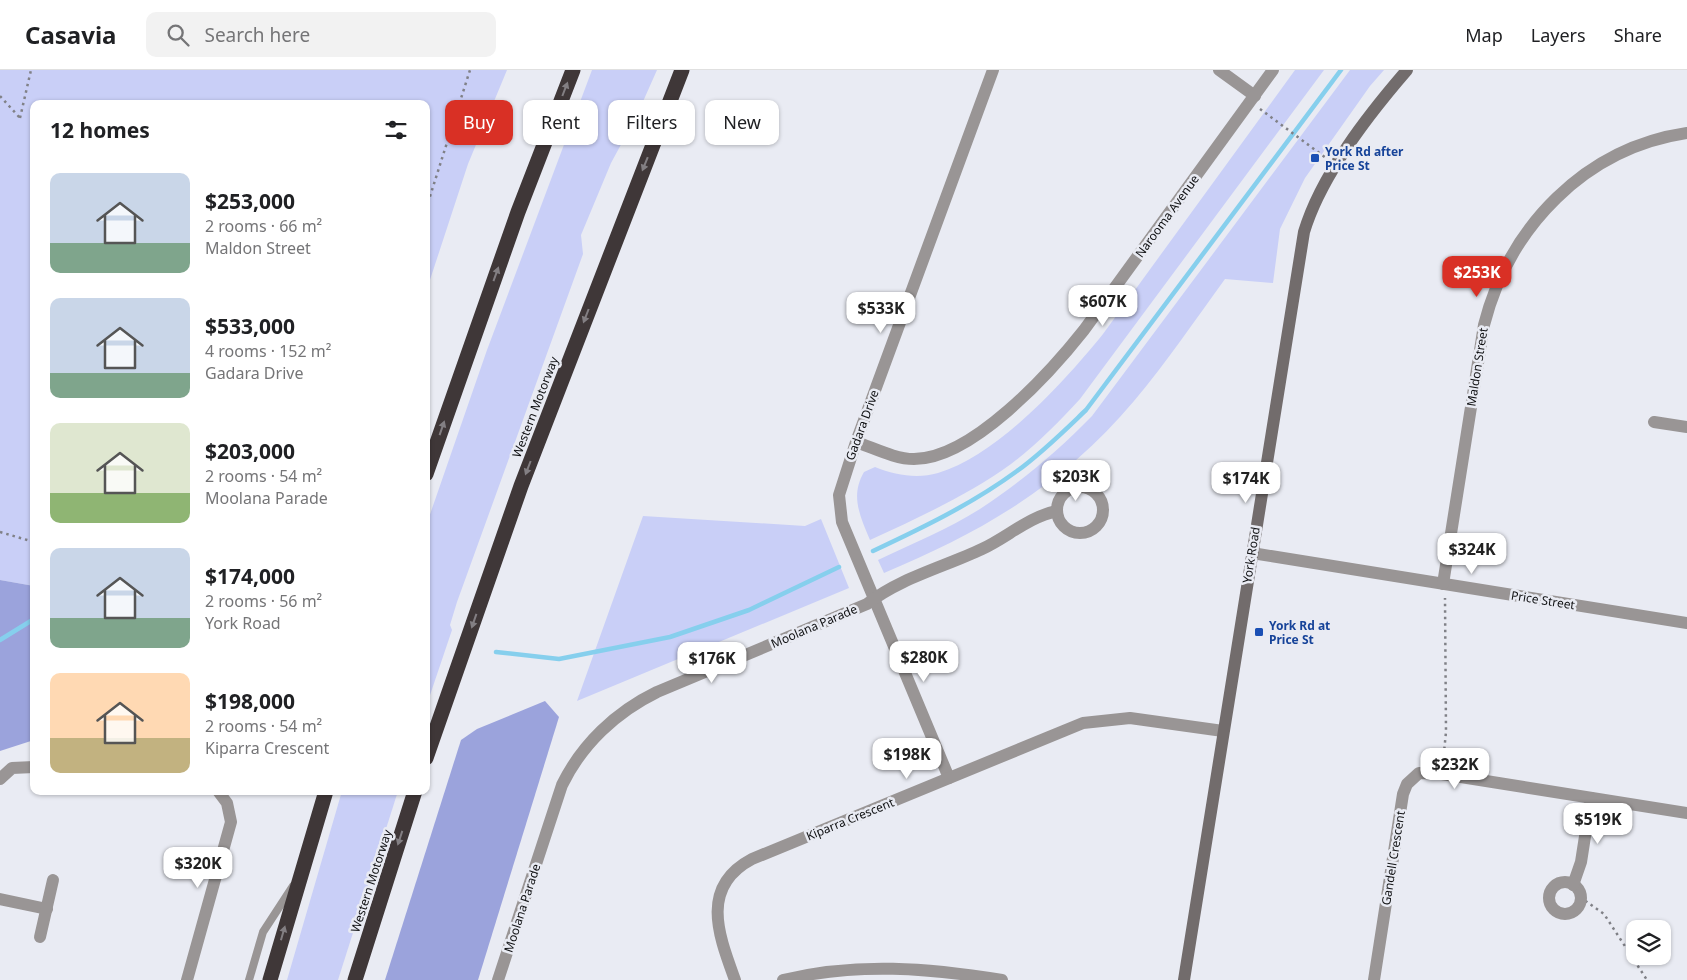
<!DOCTYPE html>
<meta charset="utf-8">
<style>
body{margin:0;font-family:"Noto Sans",sans-serif;background:#f2f2f2;color:#202124;height:100vh;display:flex;flex-direction:column;font-size:19px;white-space:nowrap}
*{box-sizing:border-box;margin:0}
p{font-size:16px;color:#757577}
.icon{flex:none;width:28px;height:28px;fill:none;stroke:currentColor;stroke-width:2;stroke-linecap:round;stroke-linejoin:round}
.map{position:relative;flex:1;overflow:hidden}
.side{position:absolute;left:30px;top:30px;width:400px;height:695px;display:flex;flex-direction:column;background:#fff;border-radius:10px;box-shadow:0 1px 4px #0004}
.side>*{flex:none}
.top-card{position:absolute;left:445px;top:30px;width:475px;height:45px;display:flex;gap:10px}
.controls{position:absolute;left:1626px;top:850px;display:grid;gap:10px}
.controls a{display:grid;place-items:center;width:45px;height:45px;border-radius:10px;background:#fff;box-shadow:0 1px 4px #0004;font-size:25px}
.price{position:absolute;translate:-50% -42px;padding:0 11px;border-radius:10px;background:#fff;color:#222;font-size:16px;line-height:32px;filter:drop-shadow(0 1px 2px #0008)}
.price::after{content:'';position:absolute;left:50%;top:30px;width:15px;height:11px;margin-left:-8px;background:inherit;clip-path:polygon(0 0,100% 0,50% 100%)}
.price.active{background:#d93025;color:#fff}
ul{padding:0;list-style:none}
li{display:flex;align-items:center;gap:15px;height:125px;padding:0 20px}
li span{display:grid;place-items:center;flex:none;width:140px;height:100px;border-radius:10px;color:#555}
li>.icon{margin-inline-start:auto}
span .icon{width:60px;height:60px;fill:#fffc;stroke-width:1}
li b{font-size:21px}
h2{display:flex;justify-content:space-between;align-items:center;height:60px;padding:0 20px;font-size:21px}
.pill{padding:0 18px;border-radius:10px;background:#fff;box-shadow:0 1px 4px #0004;font-size:18px;line-height:45px}
.pill.active{background:#d93025;color:#fff}
header{display:flex;align-items:center;gap:30px;box-sizing:border-box;height:70px;padding:0 25px;background:#fff;border-bottom:1px solid #e0e0e0}
header strong{font-size:24px}
nav{display:flex;gap:28px;margin-inline-start:auto;font-size:18px}
.search{width:350px;height:45px;background:#f2f2f2;display:flex;align-items:center;gap:12px;box-sizing:border-box;padding:0 18px;border-radius:10px;color:#757577;font-size:19px}
.map>svg:first-child{display:block}
.green{fill:#c9cff7}
.forest{fill:#9ba3dc}
.lines{fill:none;stroke-linecap:round;stroke-linejoin:round}
.stream{stroke:#86cfed;stroke-width:4.5}
.path{stroke:#808187;stroke-width:2.5;stroke-dasharray:2.5 4;stroke-linecap:butt}
.lane{stroke:#999595;stroke-width:8}
.street{stroke:#999595;stroke-width:12}
.secondary{stroke:#726c6c;stroke-width:12}
.highway{stroke:#3f3738;stroke-width:15}
.oneway{fill:#837f83}
.transit-dot{fill:#1a4fb4;stroke:#e9ebf3;stroke-width:2}
.labels{text-anchor:middle;dominant-baseline:central;stroke-width:5;stroke-linejoin:round;paint-order:stroke}
.transit-label{font-size:12px;font-weight:bold;fill:#164399;stroke:#e9ebf3;text-anchor:start}
.street-label{font-size:12px;fill:#0f1012;stroke:#e9ebf3}
</style>
<header>
<strong>Casavia</strong>
<div class="search"><svg class="icon" aria-label="search" viewBox="0 0 24 24"><circle cx="10" cy="10" r="6"/><path d="M15 15l6 6"/></svg>Search here</div>
<nav><a>Map</a><a>Layers</a><a>Share</a></nav>
</header>
<div class="map">
<svg width="1687" height="910" viewBox="0 0 1687 910">
<rect width="100%" height="100%" fill="#e9ebf3"/>
<!-- green -->
<g class="green">
<path d="M0 0H507L468 94 426 222V34H34V516L0 510Z"/>
<path d="M592 0H657L637 45 611 93 581 165 583 184 457 532 450 555 452 560 426 637V456L487 280Z"/>
<path d="M1295 0H1324L1080 329C1059 352 1036 375 1011 394 968 425 918 448 870 470 860 446 850 426 864 402L875 397C895 405 917 409 938 403 998 385 1065 311 1103 264Z"/>
<path d="M1350 0H1384L1370 16 1305 108 1280 159 1273 213 1225 209C1195 250 1167 292 1134 331 1063 415 984 461 884 503L878 490C912 474 948 459 980 439 1021 412 1058 381 1092 346Z"/>
<path d="M643 446 805 456 821 449 849 518 577 631Z"/>
<path d="M342 721H398L338 910H287Z"/>
</g>
<!-- forest -->
<g class="forest">
<path d="M0 510 34 516V670L0 681Z"/>
<path d="M545 631 559 647 478 910H385L461 670 477 659Z"/>
</g>
<g class="lines">
<!-- stream -->
<g class="stream">
<path d="M873 481C922 458 972 434 1017 401 1042 383 1064 361 1086 340L1341 0"/>
<path d="M0 570 34 549"/>
<path d="M496 582 559 589 670 567 749 540 839 497"/>
</g>
<!-- path -->
<g class="path">
<path d="M0 26 20 48"/>
<path d="M1260 39 1326 88"/>
<path d="M20 48 31 0"/>
<path d="M426 139 470 0"/>
<path d="M0 462 34 472"/>
<path d="M1443 692 1446 662 1445 528"/>
<path d="M1580 827 1604 844 1647 910"/>
</g>
<!-- lane -->
<path class="lane" d="M249 910 263 862 293 816"/>
<!-- street -->
<g class="street">
<path d="M1219 0 1255 26"/>
<path d="M1654 352 1687 357"/>
<path d="M856 372C874 378 895 389 914 389 972 389 1050 303 1084 260L1273 0"/>
<circle cx="1080" cy="440" r="23"/>
<path d="M1252 483 1687 553"/>
<path d="M1443 514 1484 255C1509 157 1585 78 1687 63"/>
<path d="M949 708 842 452 839 425 856 372 993 0"/>
<path d="M0 709 12 698 34 697"/>
<circle cx="1565" cy="828" r="16"/>
<path d="M1573 815 1581 792 1591 728"/>
<path d="M0 829 47 839"/>
<path d="M40 867 53 810"/>
<path d="M187 910 231 752 227 733 218 721"/>
<path d="M498 910 562 715C582 674 616 642 657 622L867 534C900 508 944 497 982 479 1008 467 1028 447 1057 441"/>
<path d="M735 910C719 866 699 817 752 789L1083 653 1130 648 1223 661"/>
<path d="M783 910C857 892 929 898 1002 910"/>
<path d="M1374 910 1403 724 1407 714 1419 703 1442 704 1687 743"/>
</g>
<!-- secondary -->
<path class="secondary" d="M1184 910 1304 162C1321 105 1368 45 1407 0"/>
<!-- highway -->
<g class="highway">
<path d="M426 404 518 142 573 0"/>
<path d="M426 688 521 416 682 0"/>
<path d="M270 910 326 721"/>
<path d="M355 910 415 721"/>
</g>
</g>
<!-- one-way arrows -->
<defs><path id="oneway-solid" d="M-6-.8H1V-3.2L6.5 0L1 3.2V.8H-6Z" transform="scale(1.25)"/></defs>
<g class="oneway">
<use href="#oneway-solid" transform="translate(565 19) rotate(-69)"/>
<use href="#oneway-solid" transform="translate(645 94) rotate(112)"/>
<use href="#oneway-solid" transform="translate(496 204) rotate(-70)"/>
<use href="#oneway-solid" transform="translate(586 246) rotate(111)"/>
<use href="#oneway-solid" transform="translate(442 358) rotate(-71)"/>
<use href="#oneway-solid" transform="translate(528 398) rotate(111)"/>
<use href="#oneway-solid" transform="translate(474 551) rotate(109)"/>
<use href="#oneway-solid" transform="translate(400 768) rotate(108)"/>
<use href="#oneway-solid" transform="translate(283 863) rotate(-74)"/>
</g>
<!-- markers -->
<g class="transit-dot">
<rect x="1310" y="83" width="10" height="10" rx="2.5"/>
<rect x="1254" y="557" width="10" height="10" rx="2.5"/>
</g>
<g class="labels">
<!-- transit labels -->
<g class="transit-label">
<text x="1325" y="81">York Rd after<tspan x="1325" dy="14">Price St</tspan></text>
<text x="1269" y="555">York Rd at<tspan x="1269" dy="14">Price St</tspan></text>
</g>
<!-- street labels -->
<g class="street-label">
<text transform="translate(1167 146) rotate(-54)">Narooma Avenue</text>
<text transform="translate(1477 297) rotate(-81)">Maldon Street</text>
<text transform="translate(535 337) rotate(-69)">Western Motorway</text>
<text transform="translate(862 355) rotate(-70)">Gadara Drive</text>
<text transform="translate(1251 485) rotate(-81)">York Road</text>
<text transform="translate(1543 530) rotate(9)">Price Street</text>
<text transform="translate(814 556) rotate(-23)">Moolana Parade</text>
<text transform="translate(850 749) rotate(-22)">Kiparra Crescent</text>
<text transform="translate(1393 788) rotate(-81)">Gandell Crescent</text>
<text transform="translate(371 811) rotate(-72)">Western Motorway</text>
<text transform="translate(522 838) rotate(-72)">Moolana Parade</text>
</g>
</g>
</svg>
<div class="controls">
<a><svg class="icon" aria-label="layers" viewBox="0 0 24 24"><path d="M12 4l9 5-9 5-9-5zM3 14l9 5 9-5"/></svg></a>
</div>
<b class="price active" style="left:1477px;top:228px">$253K</b>
<b class="price" style="left:1103px;top:257px">$607K</b>
<b class="price" style="left:881px;top:264px">$533K</b>
<b class="price" style="left:1076px;top:432px">$203K</b>
<b class="price" style="left:1246px;top:434px">$174K</b>
<b class="price" style="left:1472px;top:505px">$324K</b>
<b class="price" style="left:924px;top:613px">$280K</b>
<b class="price" style="left:712px;top:614px">$176K</b>
<b class="price" style="left:907px;top:710px">$198K</b>
<b class="price" style="left:1455px;top:720px">$232K</b>
<b class="price" style="left:1598px;top:775px">$519K</b>
<b class="price" style="left:198px;top:819px">$320K</b>
<div class="top-card">
<a class="pill active">Buy</a>
<a class="pill">Rent</a>
<a class="pill">Filters</a>
<a class="pill">New</a>
</div>
<section class="side">
<h2>12 homes<svg class="icon" aria-label="filters" viewBox="0 0 24 24"><path d="M4 7h16M4 17h16"/><circle cx="9" cy="7" r="2"/><circle cx="15" cy="17" r="2"/></svg></h2>
<ul>
<li><span style="background:linear-gradient(#c9d6e8 70%,#7fa58c 0)"><svg class="icon" aria-label="home" viewBox="0 0 24 24"><path d="M3 11l9-7 9 7M6 9v11h12V9"/></svg></span><div><b>$253,000</b><p>2 rooms · 66 m²</p><p>Maldon Street</p></div></li>
<li><span style="background:linear-gradient(#c9d6e8 75%,#7fa58c 0)"><svg class="icon" aria-label="home" viewBox="0 0 24 24"><path d="M3 11l9-7 9 7M6 9v11h12V9"/></svg></span><div><b>$533,000</b><p>4 rooms · 152 m²</p><p>Gadara Drive</p></div></li>
<li><span style="background:linear-gradient(#dfe7d0 70%,#8fb573 0)"><svg class="icon" aria-label="home" viewBox="0 0 24 24"><path d="M3 11l9-7 9 7M6 9v11h12V9"/></svg></span><div><b>$203,000</b><p>2 rooms · 54 m²</p><p>Moolana Parade</p></div></li>
<li><span style="background:linear-gradient(#c9d6e8 70%,#7fa58c 0)"><svg class="icon" aria-label="home" viewBox="0 0 24 24"><path d="M3 11l9-7 9 7M6 9v11h12V9"/></svg></span><div><b>$174,000</b><p>2 rooms · 56 m²</p><p>York Road</p></div></li>
<li><span style="background:linear-gradient(#ffd9b3 65%,#c2b280 0)"><svg class="icon" aria-label="home" viewBox="0 0 24 24"><path d="M3 11l9-7 9 7M6 9v11h12V9"/></svg></span><div><b>$198,000</b><p>2 rooms · 54 m²</p><p>Kiparra Crescent</p></div></li>
</ul>
</section>
</div>
